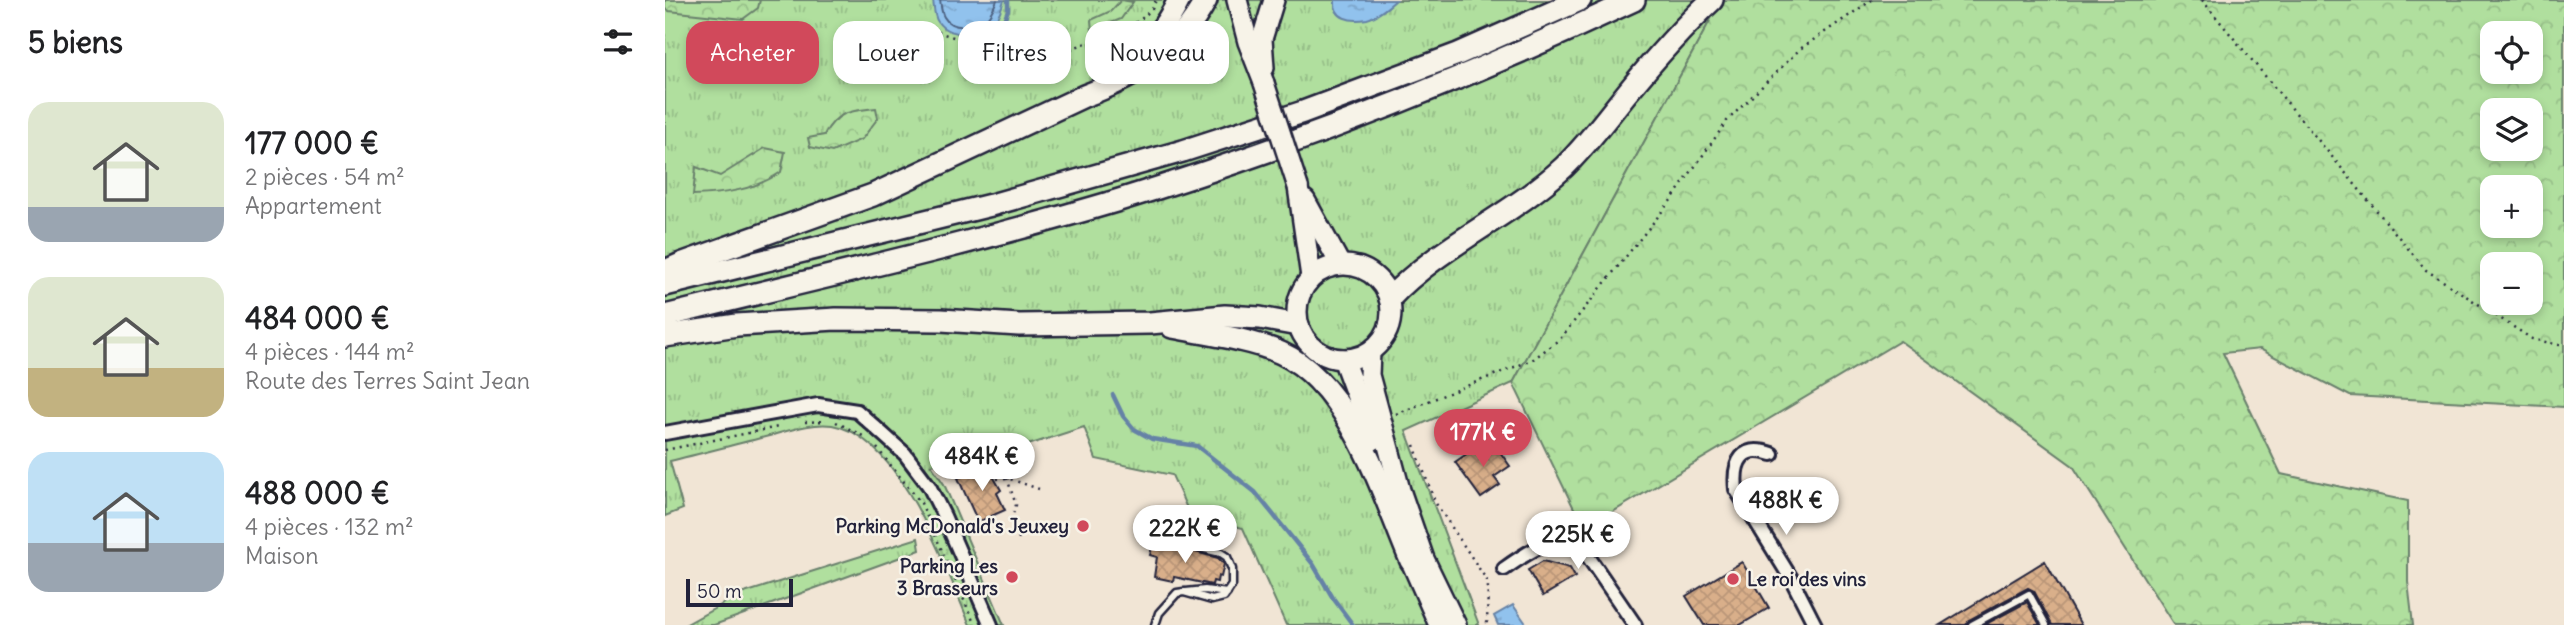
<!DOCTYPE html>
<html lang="fr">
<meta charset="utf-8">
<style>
body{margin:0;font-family:Delius,sans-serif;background:#f6f6f6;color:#202124;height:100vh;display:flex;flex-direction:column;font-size:26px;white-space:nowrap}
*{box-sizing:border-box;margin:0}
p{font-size:23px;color:#757577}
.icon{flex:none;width:38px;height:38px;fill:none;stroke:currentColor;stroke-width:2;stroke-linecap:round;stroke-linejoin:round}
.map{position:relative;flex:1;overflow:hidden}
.sheet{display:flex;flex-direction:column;background:#fff;width:665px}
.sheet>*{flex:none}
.guide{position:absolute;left:21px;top:21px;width:665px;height:63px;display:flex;gap:14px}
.tools{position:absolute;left:1815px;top:21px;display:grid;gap:14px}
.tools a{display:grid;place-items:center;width:63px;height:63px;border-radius:14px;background:#fff;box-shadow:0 4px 10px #0003;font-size:35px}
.scale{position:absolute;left:21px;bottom:18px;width:107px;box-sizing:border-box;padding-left:7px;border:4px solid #22223b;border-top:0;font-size:19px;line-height:24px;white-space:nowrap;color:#22223b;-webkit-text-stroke:5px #f7f3e8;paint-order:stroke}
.price{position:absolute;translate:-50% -60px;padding:0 16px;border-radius:24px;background:#fff;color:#222;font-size:23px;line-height:46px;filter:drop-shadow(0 2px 4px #0008)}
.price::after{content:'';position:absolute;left:50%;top:42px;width:21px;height:16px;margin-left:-10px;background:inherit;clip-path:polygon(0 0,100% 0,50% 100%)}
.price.current{background:#d1495b;color:#fff}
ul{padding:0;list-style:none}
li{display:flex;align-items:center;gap:21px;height:175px;padding:0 28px}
li span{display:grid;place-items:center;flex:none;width:196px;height:140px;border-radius:21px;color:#555}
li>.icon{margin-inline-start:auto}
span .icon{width:84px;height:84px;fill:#fffc;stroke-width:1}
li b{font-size:30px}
h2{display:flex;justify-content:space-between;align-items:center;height:84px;padding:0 28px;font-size:30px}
.tag{padding:0 24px;border-radius:21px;background:#fff;box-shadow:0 4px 10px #0003;font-size:24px;line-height:63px}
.tag.current{background:#d1495b;color:#fff}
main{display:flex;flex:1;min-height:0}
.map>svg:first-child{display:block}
.grass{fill:url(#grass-tufts);stroke:#69806c;stroke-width:2}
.forest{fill:url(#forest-crowns);stroke:#69806c;stroke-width:2;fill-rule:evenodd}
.water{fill:url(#water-ripples);stroke:#6582a6;stroke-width:2}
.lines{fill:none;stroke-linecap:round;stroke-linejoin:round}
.shore{stroke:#4e6282;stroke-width:2}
.stream{stroke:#6582a6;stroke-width:4.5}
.building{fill:url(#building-cross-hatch);stroke:#22223b;stroke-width:2}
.lane-casing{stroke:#22223b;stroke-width:11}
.street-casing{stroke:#22223b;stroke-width:18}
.primary-casing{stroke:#22223b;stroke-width:24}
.highway-casing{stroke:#22223b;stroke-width:26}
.path{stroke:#22223b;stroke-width:2.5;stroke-dasharray:2 5;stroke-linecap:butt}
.lane{stroke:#f7f3e8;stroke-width:6}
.street{stroke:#f7f3e8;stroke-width:12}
.primary{stroke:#f7f3e8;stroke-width:19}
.highway{stroke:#f7f3e8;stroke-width:21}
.primary-bridge-casing{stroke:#22223b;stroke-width:24;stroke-linecap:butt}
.primary-bridge{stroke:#f7f3e8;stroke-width:19}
.poi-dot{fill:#d1495b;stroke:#f7f3e8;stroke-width:2.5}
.labels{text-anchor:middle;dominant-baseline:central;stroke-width:5;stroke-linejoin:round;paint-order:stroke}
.poi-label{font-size:19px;font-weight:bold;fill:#22223b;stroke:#f7f3e8;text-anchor:end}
</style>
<main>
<section class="sheet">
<h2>5 biens<svg class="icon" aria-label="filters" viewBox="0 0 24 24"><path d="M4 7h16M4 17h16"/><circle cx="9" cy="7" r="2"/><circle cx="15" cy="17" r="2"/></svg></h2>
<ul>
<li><span style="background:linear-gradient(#dfe7d0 75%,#9aa5b1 0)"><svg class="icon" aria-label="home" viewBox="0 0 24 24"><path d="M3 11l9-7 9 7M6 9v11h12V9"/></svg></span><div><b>177 000 €</b><p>2 pièces · 54 m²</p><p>Appartement</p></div></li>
<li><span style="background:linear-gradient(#dfe7d0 65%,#c2b280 0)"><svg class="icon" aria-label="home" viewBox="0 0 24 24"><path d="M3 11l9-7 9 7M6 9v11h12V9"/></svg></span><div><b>484 000 €</b><p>4 pièces · 144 m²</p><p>Route des Terres Saint Jean</p></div></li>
<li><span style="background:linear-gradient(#bfe0f5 65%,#9aa5b1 0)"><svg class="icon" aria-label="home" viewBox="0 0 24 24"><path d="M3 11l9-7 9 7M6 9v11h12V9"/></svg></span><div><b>488 000 €</b><p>4 pièces · 132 m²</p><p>Maison</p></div></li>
</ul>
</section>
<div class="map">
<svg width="1899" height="625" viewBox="0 0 1899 625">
<defs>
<pattern id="grass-tufts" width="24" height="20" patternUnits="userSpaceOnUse" patternTransform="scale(1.75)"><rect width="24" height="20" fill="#b0df9e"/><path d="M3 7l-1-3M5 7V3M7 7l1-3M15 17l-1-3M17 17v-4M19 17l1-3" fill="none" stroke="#97bf89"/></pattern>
<pattern id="forest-crowns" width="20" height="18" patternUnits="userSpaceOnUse" patternTransform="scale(1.75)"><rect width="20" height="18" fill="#b0df9e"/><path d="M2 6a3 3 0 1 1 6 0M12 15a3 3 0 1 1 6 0" fill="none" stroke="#97bf89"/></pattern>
<pattern id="water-ripples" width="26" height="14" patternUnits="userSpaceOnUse" patternTransform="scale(1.75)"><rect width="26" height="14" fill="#91c2ed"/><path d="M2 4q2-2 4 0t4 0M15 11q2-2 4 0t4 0" fill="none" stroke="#7da6cc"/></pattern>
<pattern id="building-cross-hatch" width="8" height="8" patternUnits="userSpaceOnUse" patternTransform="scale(1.75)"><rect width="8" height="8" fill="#d9af8a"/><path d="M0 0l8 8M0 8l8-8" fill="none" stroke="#ba9678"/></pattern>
</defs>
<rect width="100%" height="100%" fill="#f1e5d5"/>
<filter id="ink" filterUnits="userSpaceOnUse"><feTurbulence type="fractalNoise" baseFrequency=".0143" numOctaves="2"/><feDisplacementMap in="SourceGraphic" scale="14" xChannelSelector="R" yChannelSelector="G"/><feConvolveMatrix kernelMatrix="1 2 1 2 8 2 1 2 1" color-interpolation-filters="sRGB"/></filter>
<g filter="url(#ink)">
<!-- grass -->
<g class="grass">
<path d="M0 0H1042L1047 17 848 383 741 431 814 625H621L578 528 525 515 507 475 431 459 419 427 360 446 266 465 279 484 339 625H305C281 569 235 436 167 425 147 422 123 431 104 436 71 444 38 453 5 461L18 509 0 516Z"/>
<path d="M253 538 255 550 49 625H20L76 594Z"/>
</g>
<!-- forest -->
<g class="forest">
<path d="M0 0H95L93 8 78 19 4 11 0 9Z"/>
<path d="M456 0 468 2 456 19 427 31 426 20 446 11Z"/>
<path d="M1042 0H1899V407L1685 396 1595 349 1558 353 1616 474 1743 501V582L1748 625H1509L1408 466 1235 341 919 529 848 383 1047 17ZM1827 33H1866V72H1827ZM1827 110H1866V149H1827ZM1827 187H1866V226H1827ZM1827 264H1866V303H1827Z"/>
<path d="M211 108 213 118 197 139 167 152 145 147 143 138 159 135C172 111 185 111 211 108Z"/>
<path d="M100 148 120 152 116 172C90 190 59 194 28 195L31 167 55 176Z"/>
</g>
<!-- water -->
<g class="water">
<path d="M268 0H339C337 7 334 15 330 21 319 36 284 39 273 22 269 17 269 7 268 0Z"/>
<path d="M670 0H731C723 7 713 16 702 19 686 22 668 19 670 0Z"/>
<path d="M848 605 862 625H833L829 616Z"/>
</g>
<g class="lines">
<!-- shore -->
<path class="shore" d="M275 0C276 5 276 12 279 17 286 30 310 28 320 20 326 15 329 7 332 0"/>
<!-- stream -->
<g class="stream">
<path d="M328 75 334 32 343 10V0"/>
<path d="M448 395 458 416 469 429 487 439 532 446 590 492 648 564 668 598 688 625"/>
</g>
</g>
<!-- building -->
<g class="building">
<path d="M830 445 845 466 829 477 835 485 816 498 790 462 809 449 815 456Z"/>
<path d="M321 464 336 490 332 493 340 510 313 522 293 478Z"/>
<path d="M489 541 553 558 559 564 556 577 553 576 552 582 548 581 547 585 509 577 508 581 489 577 492 557 485 555Z"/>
<path d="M878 561 905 568 910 577 878 596 863 570Z"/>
<path d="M1380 561 1416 625H1387L1369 591 1363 588 1304 620 1301 625H1275Z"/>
<path d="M1077 562 1104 608 1075 625H1039L1021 596Z"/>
<path d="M1362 602 1375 625H1319Z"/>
</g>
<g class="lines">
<defs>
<g id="lane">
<path d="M521 592 540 590 562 593"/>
<path d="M490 625 494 613 512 593 519 592 547 600 559 597 567 585V569L562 557 556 553 526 546 518 535"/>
<path d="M1307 625 1364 594 1381 625"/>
</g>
<g id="street">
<path d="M0 433 153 405 192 411 240 454 264 486 279 516 326 625"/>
<path d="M1107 454C1077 444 1068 461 1071 489L1127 580 1150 625"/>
<path d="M839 569C853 559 883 538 901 540 909 541 914 547 920 552L970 625"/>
</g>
<g id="primary">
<path d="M572 0 583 42 599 83"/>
<path d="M599 68 597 39 609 0"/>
<path d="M633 187 646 277"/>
<path d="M640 200 675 264"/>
<circle cx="679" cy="312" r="47"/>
<path d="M705 352 704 375 735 490 759 559 791 625"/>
<path d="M678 359 708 440"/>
<path d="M745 559 774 625"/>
</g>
<g id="highway">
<path d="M458 69C482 49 500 29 514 0"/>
<path d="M0 271 16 264 208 195 419 96C473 76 513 52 541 0"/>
<path d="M0 285 326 205 518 151 638 112 793 54 915 0"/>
<path d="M725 298C775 245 845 217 899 167 922 145 941 119 961 94 988 61 1016 29 1047 0"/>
<path d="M0 316C150 279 303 245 451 201 628 147 801 79 969 0"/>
<path d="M507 327C539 333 588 340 616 353 685 384 718 495 746 561"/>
<path d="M0 336 72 325 171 319 276 320 354 325 485 323 560 316 595 318 633 325"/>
</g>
</defs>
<!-- lane casing -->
<use href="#lane" class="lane-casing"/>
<!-- street casing -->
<use href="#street" class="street-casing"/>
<!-- primary casing -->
<use href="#primary" class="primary-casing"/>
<!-- highway casing -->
<use href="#highway" class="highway-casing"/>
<!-- path -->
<g class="path">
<path d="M1537 0 1761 270 1867 339 1899 346"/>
<path d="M273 32 294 39 334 32 341 34 361 54 377 61 474 21 487 9 491 0"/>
<path d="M731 414 867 360 895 339 1007 199 1062 121 1135 49 1207 0"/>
<path d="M140 422 161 421"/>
<path d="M171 422 200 437"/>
<path d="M749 445 770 502 823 582 822 625"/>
<path d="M212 448 256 503 310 625"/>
<path d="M0 450 113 427"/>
<path d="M342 478 351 505 346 520 355 542"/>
<path d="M332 479 342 478 374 489"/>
</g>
<!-- lane -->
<use href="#lane" class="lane"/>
<!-- street -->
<use href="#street" class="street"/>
<!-- primary -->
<use href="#primary" class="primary"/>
<!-- highway -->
<use href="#highway" class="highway"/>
<defs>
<path id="primary-bridge" d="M599 83 633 187"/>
</defs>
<!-- primary-bridge casing -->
<use href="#primary-bridge" class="primary-bridge-casing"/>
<!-- primary-bridge -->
<use href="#primary-bridge" class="primary-bridge"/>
</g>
</g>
<!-- markers -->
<g class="poi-dot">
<circle cx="418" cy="526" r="7"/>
<circle cx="347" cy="577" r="7"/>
<circle cx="1068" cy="579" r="7"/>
</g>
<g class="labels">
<!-- poi labels -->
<g class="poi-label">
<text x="404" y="526">Parking McDonald's Jeuxey</text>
<text x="333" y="566">Parking Les<tspan x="333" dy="22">3 Brasseurs</tspan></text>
<text x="1082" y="579" text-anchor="start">Le roi des vins</text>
</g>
</g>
</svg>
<div class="tools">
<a><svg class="icon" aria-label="locate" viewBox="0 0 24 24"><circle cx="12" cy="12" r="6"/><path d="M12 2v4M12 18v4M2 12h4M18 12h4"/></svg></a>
<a><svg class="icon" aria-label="layers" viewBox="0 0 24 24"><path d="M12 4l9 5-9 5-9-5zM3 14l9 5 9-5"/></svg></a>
<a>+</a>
<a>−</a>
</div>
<div class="scale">50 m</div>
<b class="price current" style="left:818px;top:469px">177K €</b>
<b class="price" style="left:317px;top:493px">484K €</b>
<b class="price" style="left:1121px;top:537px">488K €</b>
<b class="price" style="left:520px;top:565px">222K €</b>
<b class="price" style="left:913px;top:571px">225K €</b>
<div class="guide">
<a class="tag current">Acheter</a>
<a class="tag">Louer</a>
<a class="tag">Filtres</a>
<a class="tag">Nouveau</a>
</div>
</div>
</main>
